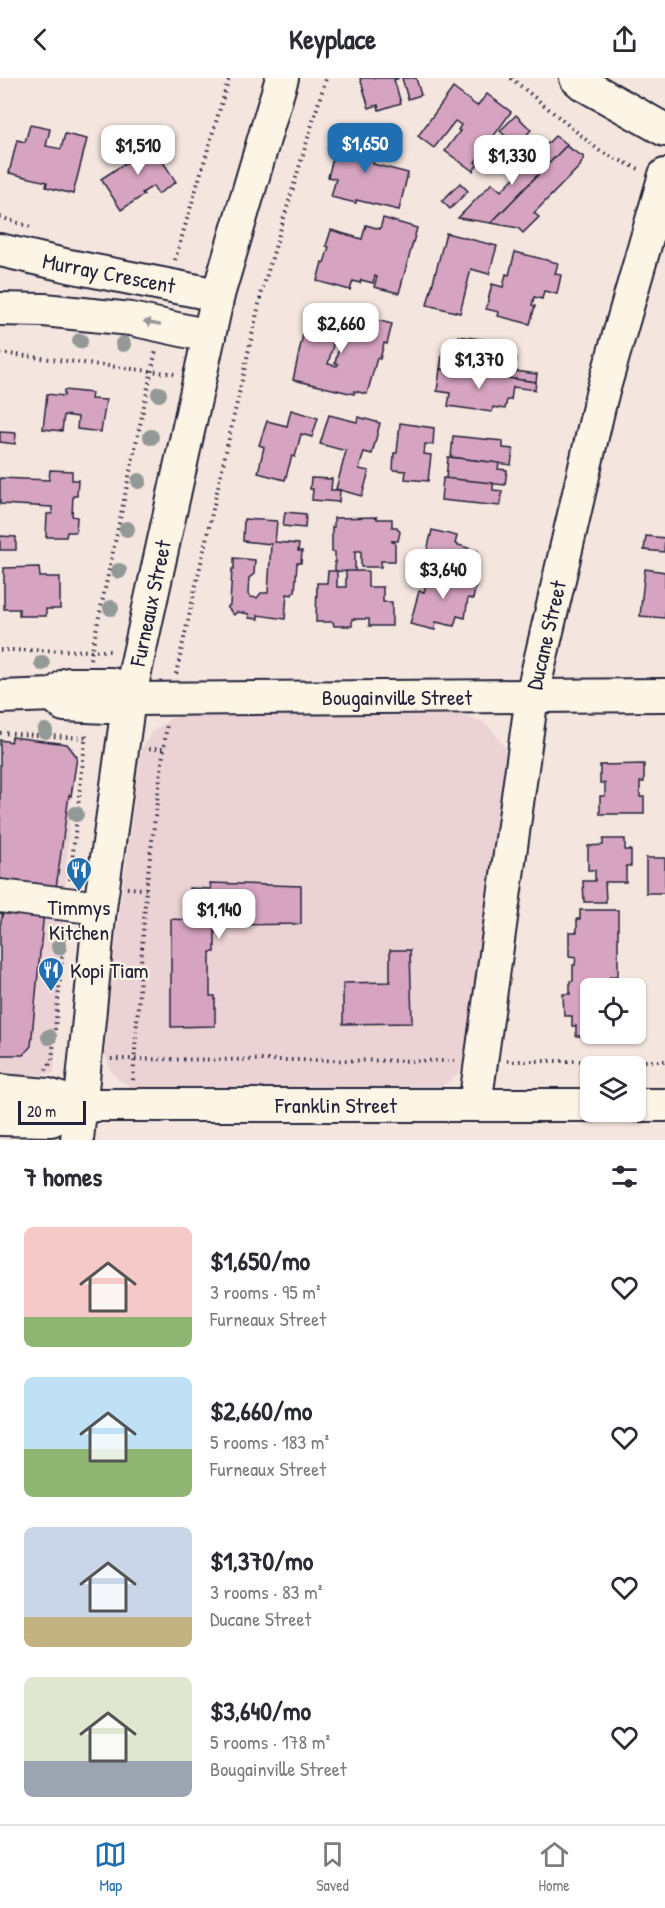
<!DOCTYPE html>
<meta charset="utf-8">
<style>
body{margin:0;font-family:"Patrick Hand",sans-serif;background:#f7f7f7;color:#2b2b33;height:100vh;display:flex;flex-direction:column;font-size:22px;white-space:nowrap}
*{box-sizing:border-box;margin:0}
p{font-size:20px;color:#7c7c81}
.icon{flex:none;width:33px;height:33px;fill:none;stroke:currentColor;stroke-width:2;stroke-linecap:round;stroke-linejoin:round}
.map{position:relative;height:1062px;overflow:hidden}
.details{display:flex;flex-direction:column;background:#fff;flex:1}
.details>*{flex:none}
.tools{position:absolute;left:580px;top:900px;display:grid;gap:12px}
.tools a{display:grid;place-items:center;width:66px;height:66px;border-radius:9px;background:#fff;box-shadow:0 2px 4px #0004;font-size:30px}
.scale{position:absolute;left:18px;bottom:15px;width:68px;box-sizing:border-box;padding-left:6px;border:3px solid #22223b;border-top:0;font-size:16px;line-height:21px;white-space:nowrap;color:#22223b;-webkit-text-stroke:4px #fcf5e5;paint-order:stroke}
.price{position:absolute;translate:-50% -51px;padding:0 14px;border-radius:12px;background:#fff;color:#222;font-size:20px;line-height:39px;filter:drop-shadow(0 2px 3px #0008)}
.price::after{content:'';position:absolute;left:50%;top:36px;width:18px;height:14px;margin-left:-9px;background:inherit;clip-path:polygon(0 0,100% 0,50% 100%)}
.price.active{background:#1f6fb2;color:#fff}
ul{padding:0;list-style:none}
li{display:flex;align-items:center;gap:18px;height:150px;padding:0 24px}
li span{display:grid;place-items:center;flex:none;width:168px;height:120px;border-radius:9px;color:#555}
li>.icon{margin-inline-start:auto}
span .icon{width:72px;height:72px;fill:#fffc;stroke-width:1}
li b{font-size:26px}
h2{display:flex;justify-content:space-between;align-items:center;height:72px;padding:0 24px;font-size:26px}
header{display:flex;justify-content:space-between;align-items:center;height:78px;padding:0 24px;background:#fff;font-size:27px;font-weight:800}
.tab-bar{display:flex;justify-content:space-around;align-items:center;height:84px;border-top:2px solid #e1e1e2;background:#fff;font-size:16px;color:#7c7c81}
.tab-bar a{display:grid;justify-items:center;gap:3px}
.tab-bar .active{color:#1f6fb2}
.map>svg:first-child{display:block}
.built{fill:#ebd2d5}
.building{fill:#d6a4c0;stroke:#22223b;stroke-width:1.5;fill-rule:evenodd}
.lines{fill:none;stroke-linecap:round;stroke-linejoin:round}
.minor-casing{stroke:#22223b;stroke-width:36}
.path{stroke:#22223b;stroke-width:4;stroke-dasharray:1.5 4.5;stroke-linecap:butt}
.minor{stroke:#fcf5e5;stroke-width:32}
.tree{fill:#939997}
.oneway{fill:#9a9698}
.labels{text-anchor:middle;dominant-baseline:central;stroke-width:4.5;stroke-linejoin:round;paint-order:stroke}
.street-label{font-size:22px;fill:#22223b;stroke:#fcf5e5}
.poi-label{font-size:22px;fill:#22223b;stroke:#fcf5e5}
</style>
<header><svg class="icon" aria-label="back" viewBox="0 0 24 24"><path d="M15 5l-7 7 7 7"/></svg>Keyplace<svg class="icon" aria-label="share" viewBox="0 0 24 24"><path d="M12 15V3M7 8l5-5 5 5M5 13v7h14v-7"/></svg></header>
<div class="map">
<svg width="665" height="1062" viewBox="0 0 665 1062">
<rect width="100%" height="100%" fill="#f4e5de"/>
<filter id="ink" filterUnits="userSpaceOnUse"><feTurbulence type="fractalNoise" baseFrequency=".0167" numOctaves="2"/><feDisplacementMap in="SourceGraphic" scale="12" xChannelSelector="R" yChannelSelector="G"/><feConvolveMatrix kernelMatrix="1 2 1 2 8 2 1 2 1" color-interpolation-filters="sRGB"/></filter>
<g filter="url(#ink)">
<!-- built -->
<g class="built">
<path d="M461 637 483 644 490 650 503 667 508 681 468 978 458 996 440 1010 428 1013 135 1012 117 1000 111 993 105 976 108 923 141 672 151 655 170 641 183 638Z"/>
<path d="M0 666 74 668 54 995 0 1002Z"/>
</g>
<!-- building -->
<g class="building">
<path d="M360 0H399L394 2 401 25 379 32 378 27 369 30Z"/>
<path d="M402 0H416L421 17 408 21Z"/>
<path d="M453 10 477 28 487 16 511 34 475 84 478 86 473 93 445 73 460 53 458 52 461 47 455 43 434 70 418 58Z"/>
<path d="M516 37 531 52 516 68 500 53Z"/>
<path d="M30 47 50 51 46 68 61 71 65 56 87 61 73 116 46 109 47 104 9 95 17 62 25 64Z"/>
<path d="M354 53 379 61 373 86 408 95 399 132 356 122V125L331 119 336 101 328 99 340 54 352 58Z"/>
<path d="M555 58 567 66 566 68 491 145 458 140 492 105 501 113Z"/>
<path d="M147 63 150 68 152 67 176 104 158 116 153 108 142 115 144 117 121 132 101 101 133 80 129 74Z"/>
<path d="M566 68 584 79 580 88 534 135 539 139 523 155 518 150 491 145Z"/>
<path d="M460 105 468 113 450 131 442 123Z"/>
<path d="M383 140 417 150 399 215 374 209 377 199 375 198 373 205 361 202 360 205 353 203 350 212 317 203 322 184 324 185 329 169 326 168 331 152 362 161 366 147 380 151Z"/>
<path d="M446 155 497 168 489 196 471 191 460 235 427 227Z"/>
<path d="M515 174 558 185 555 196 561 197 557 216 544 213 542 221 534 219 532 227 535 228 530 246 498 238 499 234 486 231 492 206 503 209 506 196 509 197Z"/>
<path d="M329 234 349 239 347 244 362 248 364 239 392 246 387 266 384 265 380 281 377 280 367 316 354 313V316L293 302 305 247 324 252ZM336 256 342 258 335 285 338 286 337 288 328 286Z"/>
<path d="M459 258 501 264V269L513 270 512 279 517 280 515 293 537 296 536 304 440 291 443 269 457 271Z"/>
<path d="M440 291 536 304 535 312 513 309 511 322H507L505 331 493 329 492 334 448 328 450 315 437 313Z"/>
<path d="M64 312 92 315 91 321 106 322 101 354 77 351 78 339 64 337 62 353 43 351 47 316 64 318Z"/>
<path d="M291 332 318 340 312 359 301 356 295 379 292 378 285 402 258 395 264 369 259 367 267 343 287 348Z"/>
<path d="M329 337 357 344 358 339 380 345 372 376 364 374 359 391 369 393 362 418 336 411 346 373 320 366Z"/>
<path d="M400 345 434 350 433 367 425 366 424 376 431 377 428 403 405 401 406 393 393 392 394 375H397Z"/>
<path d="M0 354 16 355 15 366 0 364Z"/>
<path d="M453 358 503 363V370L513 371 511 387 451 379Z"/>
<path d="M448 379 499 385 498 391 507 392 505 407 446 401Z"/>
<path d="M50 392 72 393V402H78L77 418H73L72 438 77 439 76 454H67L66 459H46L47 436H52V429L0 426V400L49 402Z"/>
<path d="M311 400 332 401 331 412H340L339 424 312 422 313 411H310Z"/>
<path d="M443 400 493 405V412L502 413 500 428 441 422Z"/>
<path d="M285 434 306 436 305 450 283 448Z"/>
<path d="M377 439V441H392V449H397L400 454 398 463H391L395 465V483H381V489H361V473H355V494L335 493V474H332V449H334V440Z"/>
<path d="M244 441 277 443 275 464 299 466 298 473H302L301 485H297L295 514H293L292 517 287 516 285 541 258 537V541L249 540V536L237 534 234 537 227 529 230 527 232 491H234V480L255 482 254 496 249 500 248 516 250 519 257 520 261 515H268L271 466 243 463Z"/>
<path d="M432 452 457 458 455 466 478 473 477 481 479 482 472 501 436 493 437 489 424 486Z"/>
<path d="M0 458 16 459V472H0Z"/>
<path d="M646 458 665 460 664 474 644 472Z"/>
<path d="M39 489 40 499H60V531H46V538H19V531H4V490Z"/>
<path d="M645 491 665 494V540L640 538Z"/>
<path d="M328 493H337V509H346V493H368V509H383V524H392V548H369V541H352V548H334L333 544H316L317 505H327Z"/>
<path d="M436 493 477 502 473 521 468 520 465 540 457 538 454 548 436 544 435 552 410 546 419 513 424 514 427 501 434 502Z"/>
<path d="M12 659 67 666 77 679 71 718 69 717 56 810 0 803V662L11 664Z"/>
<path d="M644 686V704H640V719H644V736H600V718H605V705H600V687Z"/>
<path d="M603 761H625V772H631V788H626V804H605L606 824H584L583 803H595V792H588V768L603 767Z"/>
<rect x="646" y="780" width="19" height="35"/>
<path d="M210 805 301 808V846L215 847V874H210V918H215V948L171 949V841L189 842V810L211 811Z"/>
<path d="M4 828 44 833 31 968 23 977H0V848Z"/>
<path d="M580 832H618V898H610V910H591V956H610V958H596V962H586V958H576V948H572V938H564L563 916H570V903H573V887H575L576 879 569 878V854H577V841H580Z"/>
<path d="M390 872H410L412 945 343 946V905L390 904Z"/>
</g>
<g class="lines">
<defs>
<g id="minor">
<path d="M576 0 583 6 665 52"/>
<path d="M0 172 69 188 218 217"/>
<path d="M0 231 44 232 131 241 209 258"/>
<path d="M53 617 64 627 108 629 129 621 665 617"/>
<path d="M0 619 53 617 68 606H111L129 621"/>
<path d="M0 818 100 830"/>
<path d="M0 1013 48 1017 80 1027H591"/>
<path d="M475 1027 532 618 601 320 665 97"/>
<path d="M636 1027H665"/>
<path d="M0 1041 51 1042 80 1027"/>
<path d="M77 1062 100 830 129 621 218 217 282 0"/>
</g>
</defs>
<!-- minor casing -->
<use href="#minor" class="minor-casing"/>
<!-- path -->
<g class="path">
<path d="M511 0 601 74 639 91"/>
<path d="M0 139 34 150"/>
<path d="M175 182 229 0"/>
<path d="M0 275 175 296"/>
<path d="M0 572 113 573"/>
<path d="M90 581 156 272"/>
<path d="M176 596 262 213 326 0"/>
<path d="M0 655 85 660"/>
<path d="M149 671H164"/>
<path d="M70 802 86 655"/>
<path d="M127 810 146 811"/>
<path d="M111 981 454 983"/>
<path d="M507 983H665"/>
<path d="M46 992 52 982 65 851"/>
<path d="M133 1002 146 811 167 645"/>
</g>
<!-- minor -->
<use href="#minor" class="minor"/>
</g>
<!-- trees -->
<g class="tree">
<circle cx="80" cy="263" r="8"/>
<circle cx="123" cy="266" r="8"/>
<circle cx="159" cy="316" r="8"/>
<circle cx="151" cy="359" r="8"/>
<circle cx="139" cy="403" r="8"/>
<circle cx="127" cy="451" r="8"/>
<circle cx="119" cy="493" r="8"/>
<circle cx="111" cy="530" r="8"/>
<circle cx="42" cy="585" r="8"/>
<circle cx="45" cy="653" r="8"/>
<circle cx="76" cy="736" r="8"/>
<circle cx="59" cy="869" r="8"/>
<circle cx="49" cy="959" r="8"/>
</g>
<!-- one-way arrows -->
<defs><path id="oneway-solid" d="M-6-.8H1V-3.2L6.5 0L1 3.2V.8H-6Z" transform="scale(1.5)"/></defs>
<use class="oneway" href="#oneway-solid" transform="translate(152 245) rotate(-169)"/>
</g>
<!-- icons -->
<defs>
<symbol id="restaurant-pin" viewBox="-11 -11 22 30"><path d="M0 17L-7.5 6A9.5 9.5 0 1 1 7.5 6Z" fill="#1f6fb2" stroke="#fcf5e5"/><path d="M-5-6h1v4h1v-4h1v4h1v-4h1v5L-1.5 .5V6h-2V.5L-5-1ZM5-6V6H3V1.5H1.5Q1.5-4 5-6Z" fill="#fff"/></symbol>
</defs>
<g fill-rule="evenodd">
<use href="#restaurant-pin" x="64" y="777" width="30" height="40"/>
<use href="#restaurant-pin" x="36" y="877" width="30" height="40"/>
</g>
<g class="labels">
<!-- street labels -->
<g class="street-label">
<text transform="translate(109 195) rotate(11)">Murray Crescent</text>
<text transform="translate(150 525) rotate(-78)">Furneaux Street</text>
<text transform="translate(546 557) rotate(-77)">Ducane Street</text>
<text x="397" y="619">Bougainville Street</text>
<text x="336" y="1027">Franklin Street</text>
</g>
<!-- poi labels -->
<g class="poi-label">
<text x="79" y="829">Timmys<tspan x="79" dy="25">Kitchen</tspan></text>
<text x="70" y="892" text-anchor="start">Kopi Tiam</text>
</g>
</g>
</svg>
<div class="tools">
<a><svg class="icon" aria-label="locate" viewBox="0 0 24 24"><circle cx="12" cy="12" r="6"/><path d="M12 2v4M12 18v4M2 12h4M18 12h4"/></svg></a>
<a><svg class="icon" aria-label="layers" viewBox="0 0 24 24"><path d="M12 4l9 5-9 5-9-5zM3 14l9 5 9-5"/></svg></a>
</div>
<div class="scale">20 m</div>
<b class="price active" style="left:365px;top:96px">$1,650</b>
<b class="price" style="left:138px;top:98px">$1,510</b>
<b class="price" style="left:512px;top:108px">$1,330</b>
<b class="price" style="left:341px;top:276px">$2,660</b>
<b class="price" style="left:479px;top:312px">$1,370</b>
<b class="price" style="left:443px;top:522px">$3,640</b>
<b class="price" style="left:219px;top:862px">$1,140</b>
</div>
<section class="details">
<h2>7 homes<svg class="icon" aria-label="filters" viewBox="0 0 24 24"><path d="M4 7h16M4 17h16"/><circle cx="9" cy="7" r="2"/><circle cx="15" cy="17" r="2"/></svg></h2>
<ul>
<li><span style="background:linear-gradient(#f6c9c9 75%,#8fb573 0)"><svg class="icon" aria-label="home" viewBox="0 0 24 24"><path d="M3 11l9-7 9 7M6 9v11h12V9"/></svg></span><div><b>$1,650/mo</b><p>3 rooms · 95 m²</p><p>Furneaux Street</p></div><svg class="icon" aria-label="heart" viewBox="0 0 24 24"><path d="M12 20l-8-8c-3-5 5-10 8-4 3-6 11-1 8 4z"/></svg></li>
<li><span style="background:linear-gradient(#bfe0f5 60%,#8fb573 0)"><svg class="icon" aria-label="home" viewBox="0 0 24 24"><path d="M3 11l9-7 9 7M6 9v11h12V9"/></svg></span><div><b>$2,660/mo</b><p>5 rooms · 183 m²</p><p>Furneaux Street</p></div><svg class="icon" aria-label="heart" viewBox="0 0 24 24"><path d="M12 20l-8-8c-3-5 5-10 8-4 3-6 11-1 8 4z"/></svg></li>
<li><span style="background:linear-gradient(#c9d6e8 75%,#c2b280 0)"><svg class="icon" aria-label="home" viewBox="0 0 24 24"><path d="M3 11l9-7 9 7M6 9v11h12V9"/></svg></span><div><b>$1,370/mo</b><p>3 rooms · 83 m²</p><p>Ducane Street</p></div><svg class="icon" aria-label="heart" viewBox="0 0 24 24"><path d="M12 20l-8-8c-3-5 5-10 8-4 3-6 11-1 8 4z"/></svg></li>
<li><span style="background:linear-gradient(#dfe7d0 70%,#9aa5b1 0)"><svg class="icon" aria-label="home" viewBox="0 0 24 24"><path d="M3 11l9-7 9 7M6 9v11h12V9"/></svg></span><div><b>$3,640/mo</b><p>5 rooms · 178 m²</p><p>Bougainville Street</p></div><svg class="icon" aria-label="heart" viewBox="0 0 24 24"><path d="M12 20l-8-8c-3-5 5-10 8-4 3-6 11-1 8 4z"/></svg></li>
</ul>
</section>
<nav class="tab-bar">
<a class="active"><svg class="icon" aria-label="map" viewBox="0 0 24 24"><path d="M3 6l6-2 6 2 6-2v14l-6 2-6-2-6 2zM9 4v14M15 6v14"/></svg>Map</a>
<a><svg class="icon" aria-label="saved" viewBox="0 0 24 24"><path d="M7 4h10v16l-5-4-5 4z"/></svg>Saved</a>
<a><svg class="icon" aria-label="home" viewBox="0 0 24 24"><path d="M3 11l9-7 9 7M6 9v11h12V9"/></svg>Home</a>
</nav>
